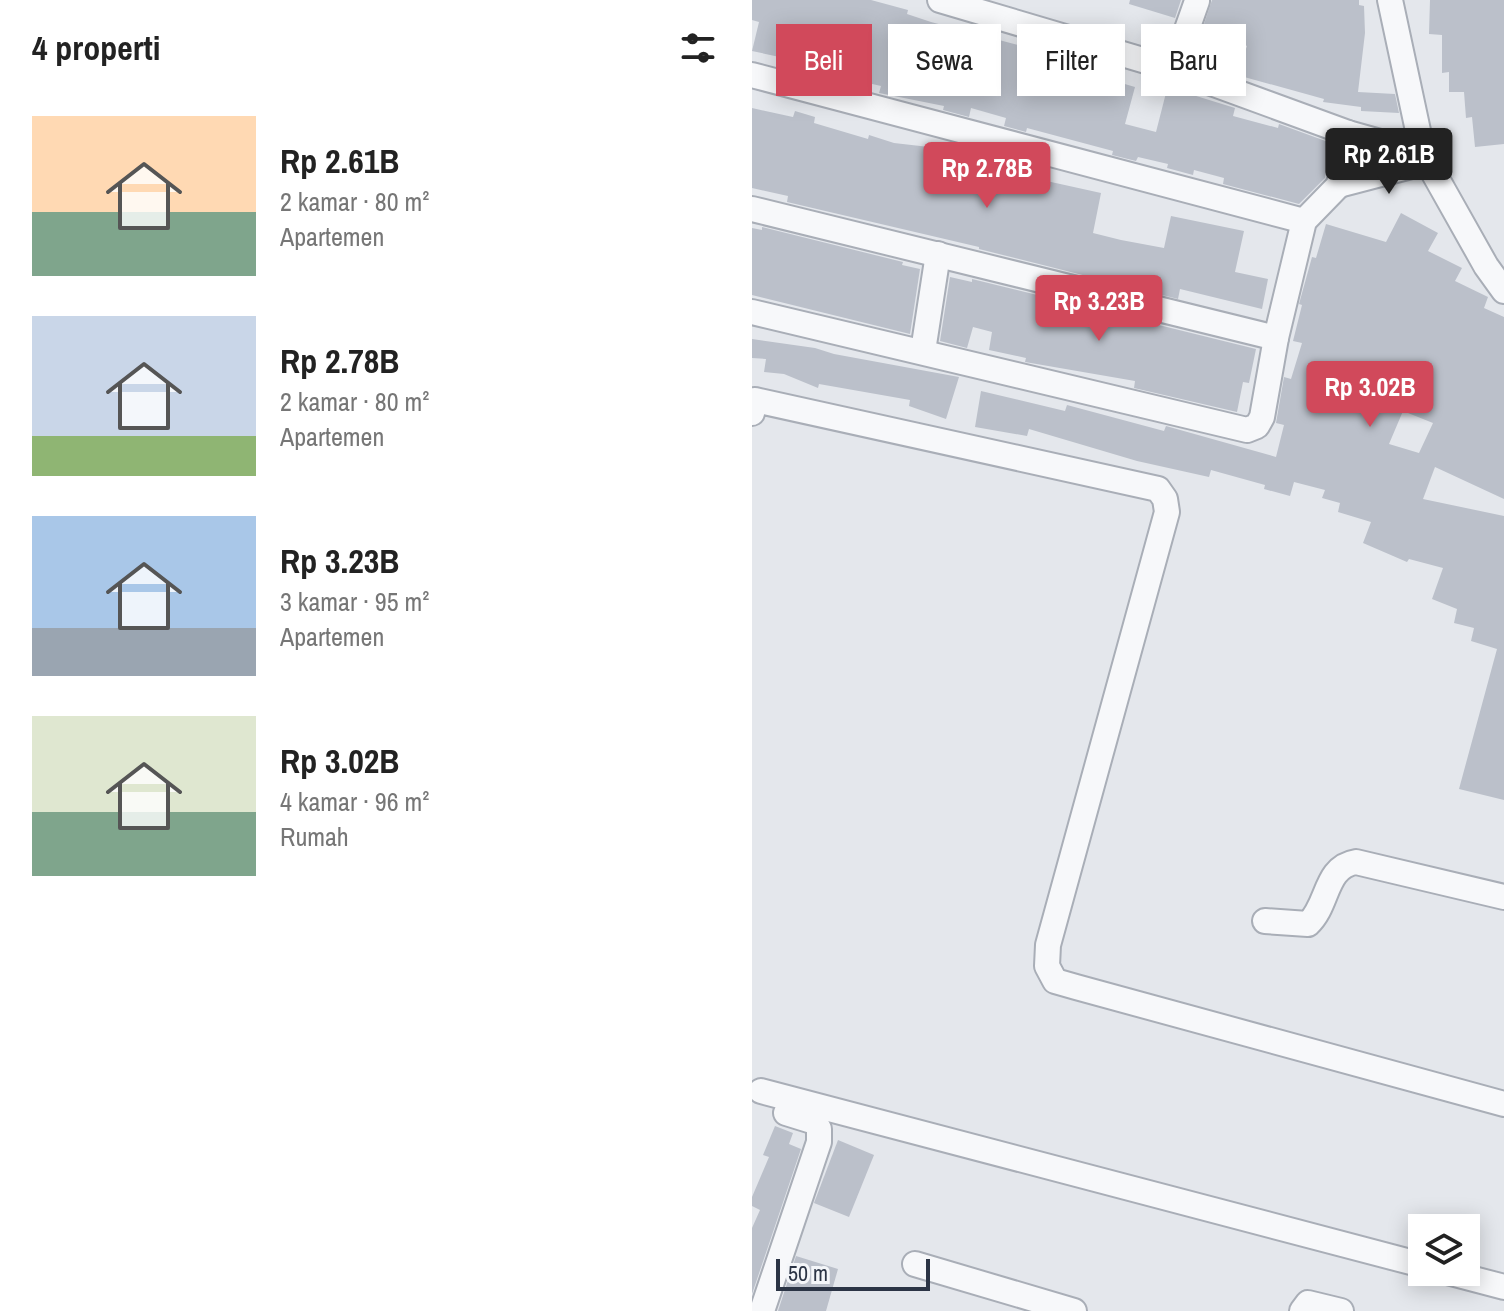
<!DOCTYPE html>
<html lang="id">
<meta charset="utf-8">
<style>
body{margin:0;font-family:"Archivo Narrow",sans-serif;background:#f6f6f6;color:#222;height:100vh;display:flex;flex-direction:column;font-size:30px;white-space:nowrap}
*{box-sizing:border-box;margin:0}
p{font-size:26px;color:#767676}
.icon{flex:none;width:44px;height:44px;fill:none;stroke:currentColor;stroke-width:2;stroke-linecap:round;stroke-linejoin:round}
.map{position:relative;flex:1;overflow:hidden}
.side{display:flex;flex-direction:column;background:#fff;width:752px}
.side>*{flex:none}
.hud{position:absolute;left:24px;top:24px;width:608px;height:72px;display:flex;gap:16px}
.buttons{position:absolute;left:656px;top:1214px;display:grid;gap:16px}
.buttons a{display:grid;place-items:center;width:72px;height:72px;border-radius:0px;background:#fff;box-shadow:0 4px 20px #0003;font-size:40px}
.scale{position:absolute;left:24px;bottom:20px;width:154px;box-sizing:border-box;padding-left:8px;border:4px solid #2b3445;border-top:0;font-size:22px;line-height:28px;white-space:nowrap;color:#2b3445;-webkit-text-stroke:6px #f4f6f9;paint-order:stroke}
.price{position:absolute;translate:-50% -68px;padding:0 18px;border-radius:8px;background:#d1495b;color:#fff;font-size:26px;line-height:52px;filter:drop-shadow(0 2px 4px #0008)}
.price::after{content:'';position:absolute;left:50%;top:48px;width:24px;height:18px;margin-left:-12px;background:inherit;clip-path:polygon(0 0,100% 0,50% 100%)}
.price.active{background:#222;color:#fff}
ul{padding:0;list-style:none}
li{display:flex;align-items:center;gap:24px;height:200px;padding:0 32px}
li span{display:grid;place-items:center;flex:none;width:224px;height:160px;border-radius:0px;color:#555}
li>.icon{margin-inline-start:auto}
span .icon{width:96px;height:96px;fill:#fffc;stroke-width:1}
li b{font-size:34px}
h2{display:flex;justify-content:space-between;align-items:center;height:96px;padding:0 32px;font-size:34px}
.tag{padding:0 28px;border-radius:0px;background:#fff;box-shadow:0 4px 20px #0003;font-size:28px;line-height:72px}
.tag.active{background:#d1495b;color:#fff}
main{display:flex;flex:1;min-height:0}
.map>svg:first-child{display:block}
.building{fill:#bbc0ca;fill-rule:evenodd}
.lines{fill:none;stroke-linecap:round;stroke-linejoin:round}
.minor-casing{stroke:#a9aeb7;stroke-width:28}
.minor{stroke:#f7f8fa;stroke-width:24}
</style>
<main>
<section class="side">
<h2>4 properti<svg class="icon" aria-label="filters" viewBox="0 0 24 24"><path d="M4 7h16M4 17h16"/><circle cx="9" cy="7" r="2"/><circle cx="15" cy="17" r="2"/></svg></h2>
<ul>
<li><span style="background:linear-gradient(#ffd9b3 60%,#7fa58c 0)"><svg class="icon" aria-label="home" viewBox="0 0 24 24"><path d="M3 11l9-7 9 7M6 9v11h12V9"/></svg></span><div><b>Rp 2.61B</b><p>2 kamar · 80 m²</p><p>Apartemen</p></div></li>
<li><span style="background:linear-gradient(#c9d6e8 75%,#8fb573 0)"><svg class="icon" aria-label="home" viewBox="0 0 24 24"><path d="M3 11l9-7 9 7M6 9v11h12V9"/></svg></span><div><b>Rp 2.78B</b><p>2 kamar · 80 m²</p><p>Apartemen</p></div></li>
<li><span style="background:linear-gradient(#a9c7e8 70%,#9aa5b1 0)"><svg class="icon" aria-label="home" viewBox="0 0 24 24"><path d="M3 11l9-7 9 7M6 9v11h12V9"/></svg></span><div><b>Rp 3.23B</b><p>3 kamar · 95 m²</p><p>Apartemen</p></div></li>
<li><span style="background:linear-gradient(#dfe7d0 60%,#7fa58c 0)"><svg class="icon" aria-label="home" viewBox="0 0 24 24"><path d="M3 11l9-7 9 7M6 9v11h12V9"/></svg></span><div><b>Rp 3.02B</b><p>4 kamar · 96 m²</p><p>Rumah</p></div></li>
</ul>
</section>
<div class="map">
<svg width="752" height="1311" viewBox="0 0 752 1311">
<rect width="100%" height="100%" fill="#e4e7ec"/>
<!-- building -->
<g class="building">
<path d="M0 0H119L156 10 155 14 179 22 346 66 345 72 360 76 359 80 383 87 373 124 404 132 416 85H422L442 93 441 95 483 108 481 116 526 128 527 124 579 143 573 178 547 204 471 184 472 178 442 170 441 175 415 168 416 164 386 157 384 161 360 155 361 151 275 128 274 132 252 126 254 118 219 108 217 117 191 110 192 106 127 93 129 86 77 74 79 68 0 51 7 22 0 20Z"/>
<path d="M378 0H429L423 18 377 4Z"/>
<path d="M460 0H607V5L612 6 613 33 606 92 643 94 647 113 609 111V107L571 102 572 99 485 75 495 46 463 30 451 64 440 60Z"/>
<path d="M678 0H752V144L723 147 720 117 714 118 712 92H697V72L690 73V35L677 34Z"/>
<path d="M0 108 41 117 43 111 63 117 62 123 116 139 117 135 142 143 177 147 203 155V158L258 173 349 193 341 233 369 240 412 248 419 216 492 231 483 272 516 279 510 309 428 289 426 299 227 249V247L35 202 36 196 0 188Z"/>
<path d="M649 213 686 233 676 251 710 268 703 281 736 297 732 308 752 317V499L683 467 671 499 752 516V800L707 789 745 649 719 641 722 628 702 623 705 609 680 599 691 568 657 559 655 562 611 543 619 522 586 512 588 503 570 498 573 490 542 482 538 496 512 489 513 485 459 470 457 477 385 461 277 429 275 436 223 427 229 391 313 411 315 405 412 431 414 426 524 457 532 425 524 423 532 377 539 379 550 343 541 341 550 305 547 304 560 257 564 258 574 224 634 242ZM651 411 681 423 667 453 637 444Z"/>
<path d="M10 227 151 262 150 265 168 269 158 334 0 295V228L10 230Z"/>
<path d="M198 277 220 282V279L504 349 497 383 491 382 485 412 382 388 383 381 273 362 274 358 237 350 240 332 221 327 215 348 188 341Z"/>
<path d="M0 339 63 348 82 354 207 377 194 419 157 406 158 400 67 384 66 388 32 374 12 372 14 359 0 358Z"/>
<path d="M23 1126 41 1133 37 1144 49 1149 0 1294V1228L8 1210 0 1206V1197L17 1157 11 1155Z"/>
<path d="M86 1140 122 1155 97 1217 62 1203Z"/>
<path d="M44 1256 86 1269 74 1311H26Z"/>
</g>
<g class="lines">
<defs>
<g id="minor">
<path d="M188 0 421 69 596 133 671 154"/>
<path d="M638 0 671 154 734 266 752 291"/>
<path d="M421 69 445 1"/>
<path d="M0 75 552 221"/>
<path d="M587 185 675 162"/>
<path d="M0 209 524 338"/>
<path d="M0 312 495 430 505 426 510 417 524 338 552 221 587 185 596 133"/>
<path d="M171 351 186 254"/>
<path d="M0 413 3 400 406 489 413 499 415 512 296 945 295 966 303 981 324 987 752 1104"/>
<path d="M513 921 556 924C577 905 572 867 604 862L752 897"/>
<path d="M9 1091 670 1265"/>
<path d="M163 1264 322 1311"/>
<path d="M695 1272 752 1287"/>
<path d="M10 1311 67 1142V1129L63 1122 34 1113"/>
<path d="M550 1311 556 1303 589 1311"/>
</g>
</defs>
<!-- minor casing -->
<use href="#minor" class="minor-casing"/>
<!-- minor -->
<use href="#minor" class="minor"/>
</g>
</svg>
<div class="buttons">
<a><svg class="icon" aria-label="layers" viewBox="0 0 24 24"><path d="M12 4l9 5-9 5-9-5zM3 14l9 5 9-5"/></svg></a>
</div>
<div class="scale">50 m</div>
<b class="price active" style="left:637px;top:196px">Rp 2.61B</b>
<b class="price" style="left:235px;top:210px">Rp 2.78B</b>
<b class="price" style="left:347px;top:343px">Rp 3.23B</b>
<b class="price" style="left:618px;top:429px">Rp 3.02B</b>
<div class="hud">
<a class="tag active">Beli</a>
<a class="tag">Sewa</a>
<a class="tag">Filter</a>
<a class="tag">Baru</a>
</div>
</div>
</main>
